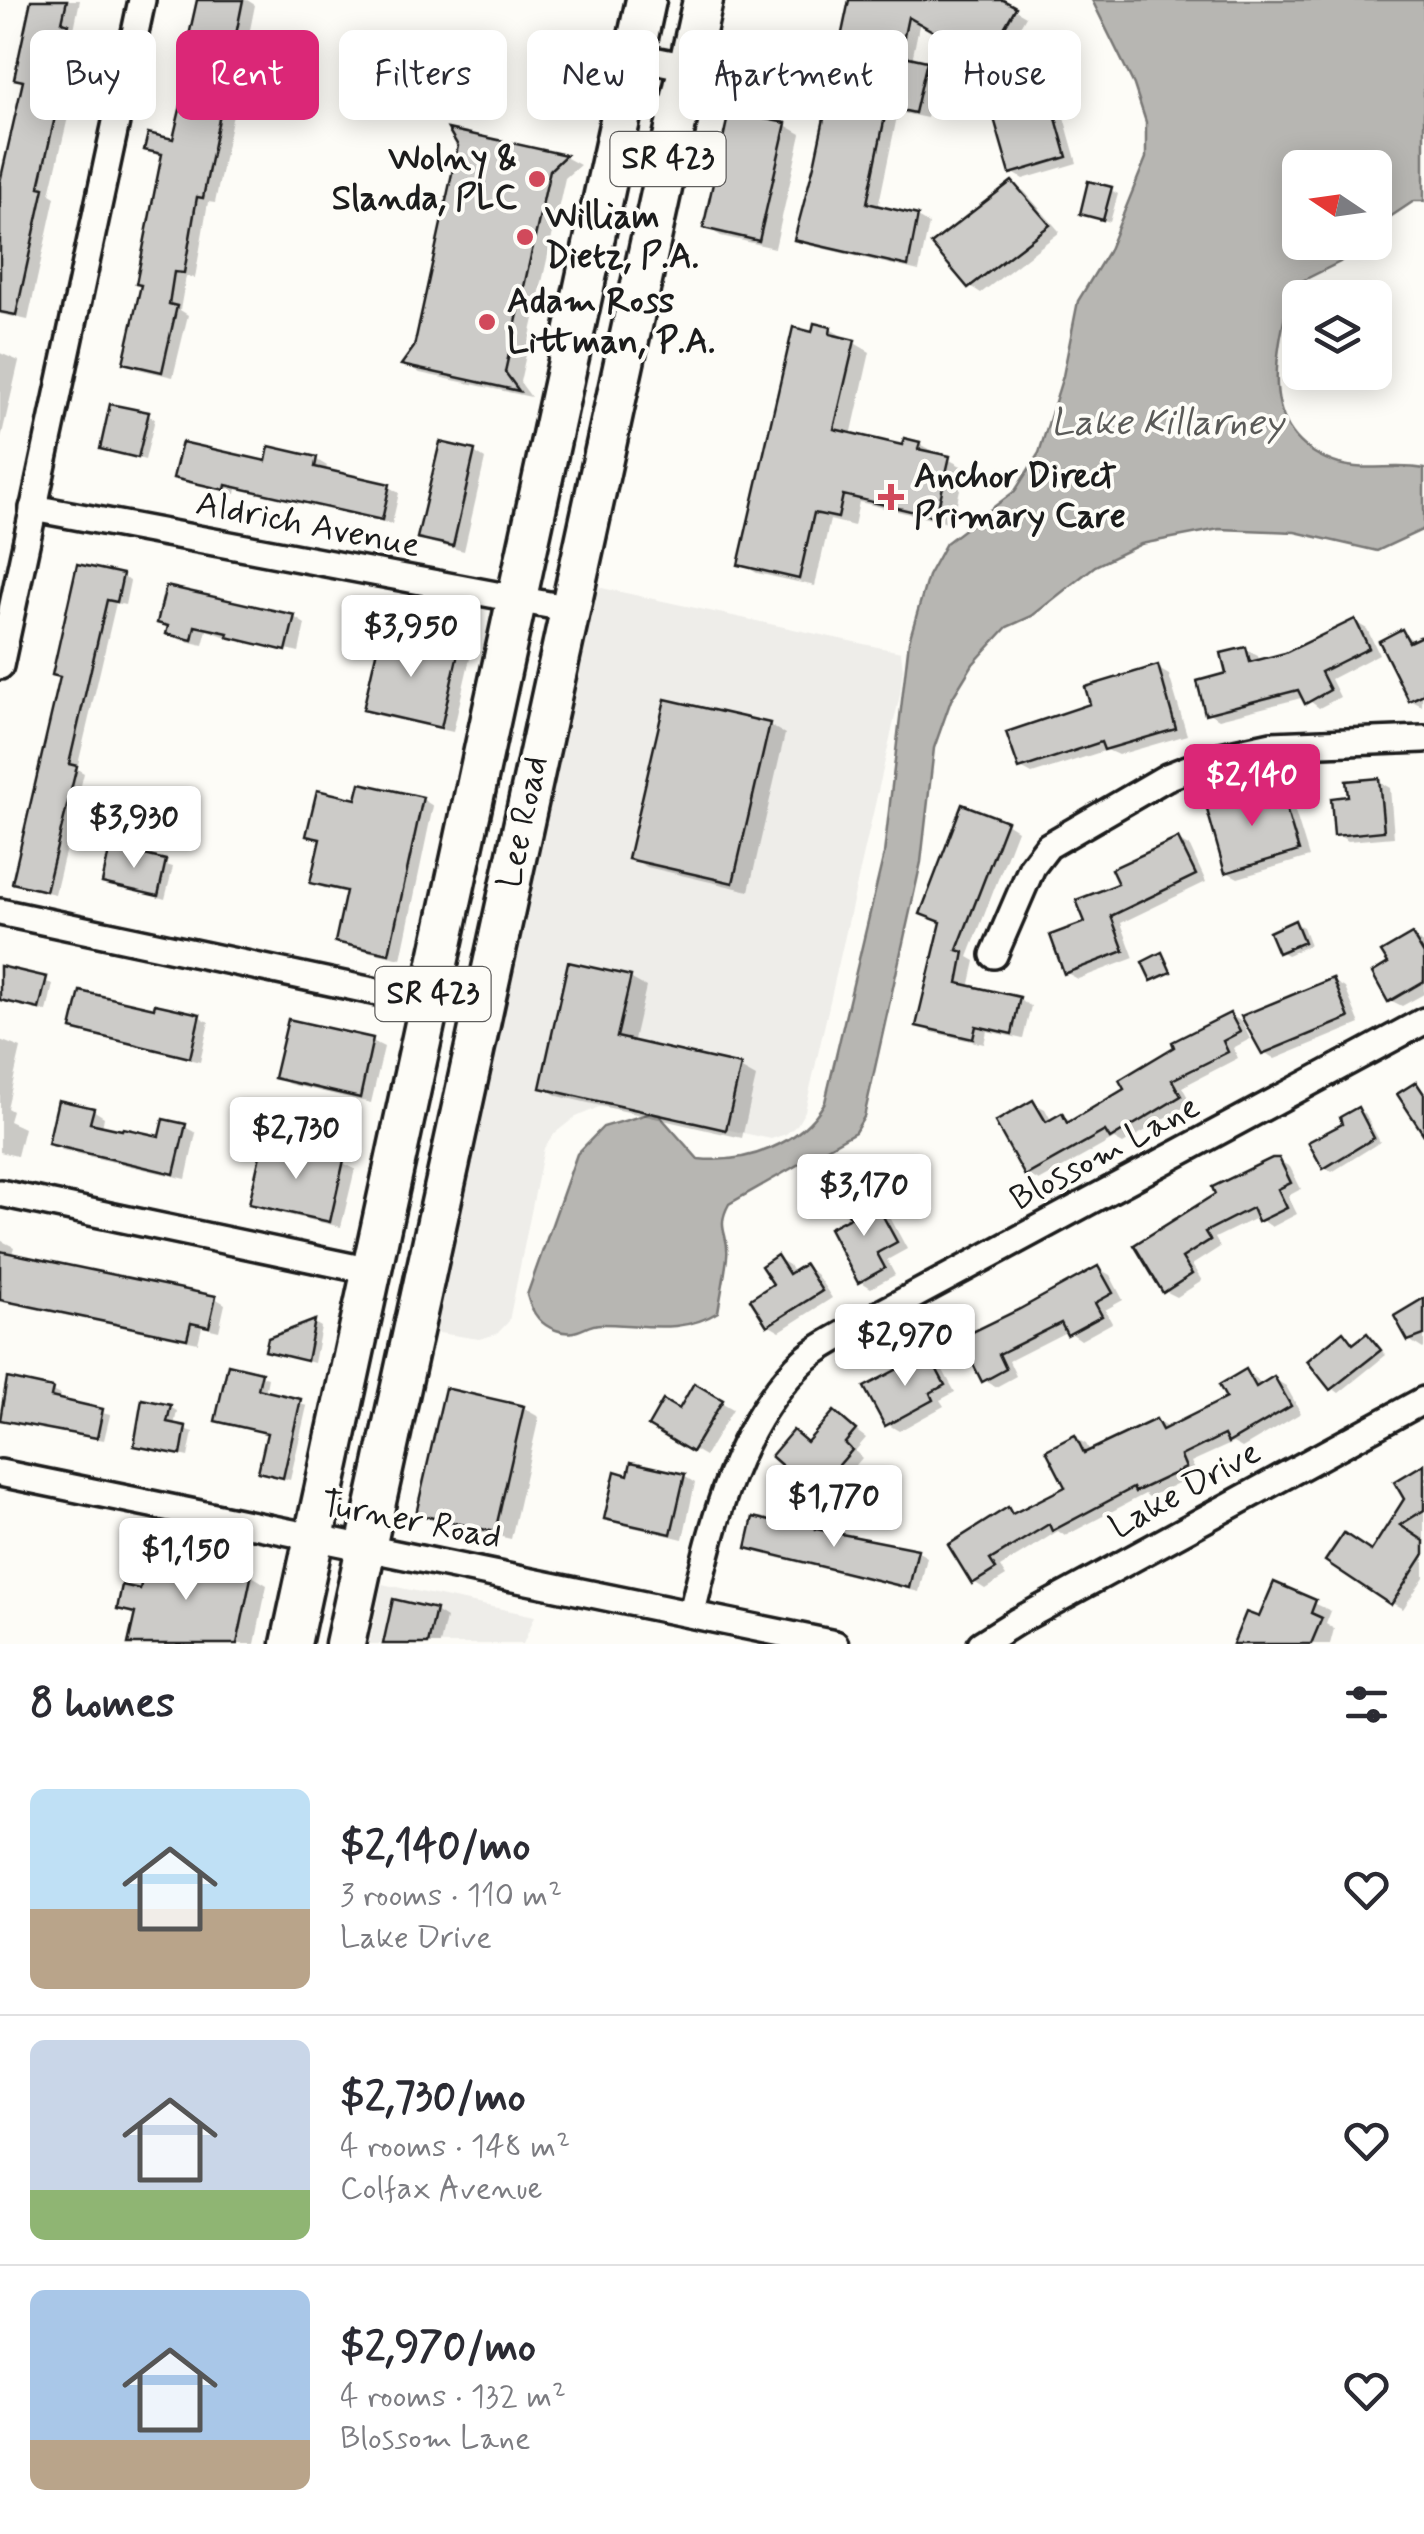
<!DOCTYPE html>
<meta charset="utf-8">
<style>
body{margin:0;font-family:Mynerve,sans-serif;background:#f7f7f7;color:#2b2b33;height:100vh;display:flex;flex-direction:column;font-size:38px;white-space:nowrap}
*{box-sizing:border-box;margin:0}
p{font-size:32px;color:#7c7c81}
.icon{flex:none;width:55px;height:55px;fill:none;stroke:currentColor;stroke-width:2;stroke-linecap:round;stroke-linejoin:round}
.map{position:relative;height:1644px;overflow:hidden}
.side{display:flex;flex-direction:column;background:#fff;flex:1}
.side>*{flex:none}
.hud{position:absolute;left:30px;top:30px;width:1365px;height:90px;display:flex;gap:20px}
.needle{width:65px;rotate:283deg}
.fabs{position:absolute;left:1282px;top:150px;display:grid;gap:20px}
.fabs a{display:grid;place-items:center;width:110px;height:110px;border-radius:15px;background:#fff;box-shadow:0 5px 25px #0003;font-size:50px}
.price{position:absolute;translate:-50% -85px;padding:0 22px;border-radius:10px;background:#fff;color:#222;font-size:32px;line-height:65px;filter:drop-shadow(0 2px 5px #0008)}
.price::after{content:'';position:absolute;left:50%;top:60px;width:30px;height:22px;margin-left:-15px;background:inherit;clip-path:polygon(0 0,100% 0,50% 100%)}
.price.selected{background:#db2777;color:#fff}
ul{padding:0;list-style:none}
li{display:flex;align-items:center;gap:30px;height:250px;padding:0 30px}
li+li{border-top:2px solid #e1e1e2}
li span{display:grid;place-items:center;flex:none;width:280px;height:200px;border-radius:15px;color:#555}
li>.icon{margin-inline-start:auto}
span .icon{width:120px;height:120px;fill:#fffc;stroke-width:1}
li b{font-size:42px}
h2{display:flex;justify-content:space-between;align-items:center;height:120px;padding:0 30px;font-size:42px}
.pill{padding:0 35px;border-radius:15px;background:#fff;box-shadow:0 5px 25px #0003;font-size:35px;line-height:90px}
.pill.selected{background:#db2777;color:#fff}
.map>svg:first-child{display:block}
.built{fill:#eeede9}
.water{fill:#b7b6b2;stroke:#797876;stroke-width:2.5}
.shadow{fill:#0003}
.building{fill:#cccbc8;stroke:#1c1c1c;stroke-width:2.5}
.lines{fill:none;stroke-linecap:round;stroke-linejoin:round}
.street-casing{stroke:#1c1c1c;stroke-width:32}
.primary-casing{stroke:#1c1c1c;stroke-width:45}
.street{stroke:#fdfcf7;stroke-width:25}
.primary{stroke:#fdfcf7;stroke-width:38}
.poi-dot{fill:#d1495b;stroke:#fdfcf7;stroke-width:4}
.labels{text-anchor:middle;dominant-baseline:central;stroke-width:8;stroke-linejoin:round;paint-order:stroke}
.shield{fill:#fdfcf7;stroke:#605f5e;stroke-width:2.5}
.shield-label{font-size:32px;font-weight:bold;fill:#1c1c1c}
.poi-label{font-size:35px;font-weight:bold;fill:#1c1c1c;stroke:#fdfcf7;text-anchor:start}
.street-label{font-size:35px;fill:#1c1c1c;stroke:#fdfcf7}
.water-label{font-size:38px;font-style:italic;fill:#5a5a58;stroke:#fdfcf7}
</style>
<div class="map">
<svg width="1424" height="1644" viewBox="0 0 1424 1644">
<rect width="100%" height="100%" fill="#fdfcf7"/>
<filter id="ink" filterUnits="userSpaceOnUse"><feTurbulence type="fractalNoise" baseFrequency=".01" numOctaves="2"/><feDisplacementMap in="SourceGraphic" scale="20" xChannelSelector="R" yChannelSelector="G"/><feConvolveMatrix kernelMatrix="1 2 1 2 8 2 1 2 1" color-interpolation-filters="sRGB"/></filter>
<g filter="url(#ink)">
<!-- built -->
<g class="built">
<path d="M588 585 901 652 903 669 900 695 805 1111 797 1125 786 1134 771 1139 641 1111 599 1107 574 1118 555 1133 544 1148 509 1321 497 1334 479 1339 426 1331Z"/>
<path d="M382 1584 535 1616 523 1644H369Z"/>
</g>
<!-- water -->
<path class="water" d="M1092 0H1424V201H1414L1375 227V168H1300V242L1360 243 1340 262 1292 286C1276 353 1253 437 1339 464 1367 472 1397 463 1424 469V529L1377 551 1295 532 1219 529 1141 544 1095 566 1032 616 1007 627 973 664 951 700 934 748 921 862 864 1117 855 1132 729 1204C715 1229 730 1234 727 1257 725 1275 721 1294 718 1312 682 1335 641 1324 601 1324 584 1324 578 1338 556 1330 540 1325 531 1310 527 1295L577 1154 603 1127 651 1113 659 1115 698 1159C746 1164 800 1145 825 1102L884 854 909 641 928 576 946 543 1015 491 1039 453 1063 376 1078 301 1108 252 1146 158V122L1134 85Z"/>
<!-- shadow -->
<g class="shadow">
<path d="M34 0H80L74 29 80 33 63 110 69 113 50 194 55 197 28 320 0 314V185L25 83 17 78Z"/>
<path d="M200 0H247L255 5 215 203 208 202 195 278 186 276 180 310 188 315 173 377 138 369 126 362 144 286 164 156 147 149 175 142 196 51 189 47Z"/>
<path d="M852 0H998L1026 16 998 65 920 21 912 60 938 70 927 118 898 112 878 208 917 217 929 224 919 271 808 245 797 238 817 162Z"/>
<path d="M1038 58 1049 64 1077 163 1023 179 1012 172Z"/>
<path d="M785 125 801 134 775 248 721 236 706 227Z"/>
<path d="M453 133 565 157 580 165 565 178 520 382 531 397 420 373 405 364 417 348 461 145Z"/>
<path d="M1012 184 1024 191 1060 232 981 293 970 286Z"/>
<path d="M1111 190 1118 194 1110 222 1083 213Z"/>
<path d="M830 329 870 352 851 436 904 448 919 444 965 468 952 524 859 502 854 526 830 520 815 586 757 573 741 564 814 334Z"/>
<path d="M0 353 19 361 0 443Z"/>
<path d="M148 415 155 419 145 460 103 448Z"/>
<path d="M271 449 317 460 327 466 325 472 389 487 399 493 392 524 237 489 236 494 186 482 176 476 268 464Z"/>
<path d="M474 452 485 459 464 551 432 543 420 536Z"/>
<path d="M122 577 130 581 125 605 116 603 77 769 84 773 55 894 23 887 15 882 62 678 55 674Z"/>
<path d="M294 617 305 624 299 652 233 636 238 641 207 630 203 645 181 640 160 622Z"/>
<path d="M1355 622 1367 629 1379 654 1331 679 1340 697 1319 708 1305 697 1219 719 1207 712 1246 650 1258 656 1259 662 1286 656Z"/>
<path d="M1402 632 1415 642 1424 638 1422 706 1410 700Z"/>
<path d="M383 634 458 652 470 658 453 732 377 715 366 708Z"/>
<path d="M1157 668 1169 675 1187 735 1118 755 1107 750 1032 774 1021 768 1093 705Z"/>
<path d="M769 725 785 734 749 891 647 867 631 858Z"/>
<path d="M1378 781 1390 788 1394 837 1348 841 1336 834 1350 799Z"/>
<path d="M1279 788 1290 795 1309 857 1238 878 1227 872Z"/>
<path d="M422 799 433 806 401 959 349 947 338 941 348 893 324 888 313 881 322 842 309 835 358 802Z"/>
<path d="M1006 823 1017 830 968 957 975 961 969 988 1019 1000 1031 1006 1023 1039 987 1031 984 1044 931 1032 919 1025 943 922Z"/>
<path d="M1178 840 1190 847 1206 882 1121 923 1134 958 1078 979 1067 973 1088 924 1122 886Z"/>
<path d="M112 850 173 867 165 899 105 882Z"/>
<path d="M1295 923 1303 927 1310 945 1287 955 1280 951Z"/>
<path d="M1412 937 1424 944V994L1402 1006 1390 1000 1391 964Z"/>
<path d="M0 969 53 984 47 1012 0 1001Z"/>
<path d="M630 978 646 987 633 1044 740 1068 756 1077 742 1138 558 1096 542 1087Z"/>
<path d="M1333 981 1345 988 1360 1024 1275 1059 1264 1052Z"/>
<path d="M156 1007 200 1017 209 1022 200 1062 83 1033 74 1028 155 1011Z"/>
<path d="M1230 1015 1242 1022 1250 1039 1233 1048 1238 1058 1182 1087 1191 1103 1123 1144 1114 1139 1039 1181 1027 1174 1033 1103 1045 1109 1052 1122 1062 1116 1073 1123 1128 1090Z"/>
<path d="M0 1040 21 1048 7 1108 12 1111 9 1121 24 1128 17 1156 0 1152Z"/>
<path d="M372 1041 384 1047 371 1103 289 1084 277 1077Z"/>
<path d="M93 1110 104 1117 102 1128 161 1139 185 1127 196 1133 186 1179 62 1150 51 1143Z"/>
<path d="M1358 1110 1365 1114 1380 1142 1332 1172 1325 1167 1345 1125Z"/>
<path d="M1278 1160 1290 1167 1301 1189 1288 1196 1297 1214 1272 1227 1258 1217 1215 1238 1220 1247 1192 1265 1202 1281 1177 1297 1165 1291 1137 1246Z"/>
<path d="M343 1163 355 1169 341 1227 263 1209 251 1202Z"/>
<path d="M872 1199 884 1206 907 1249 887 1260 895 1275 871 1288 860 1281 853 1218Z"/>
<path d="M0 1240 14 1247 10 1261 0 1258Z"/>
<path d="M777 1258 789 1265 794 1274 805 1267 816 1274 832 1298 780 1331 768 1324 776 1285Z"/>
<path d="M1098 1268 1110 1275 1123 1300 1105 1310 1112 1323 1081 1340 1068 1331 1009 1361 1016 1376 996 1387 984 1380 963 1339Z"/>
<path d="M215 1298 225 1304 219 1331 202 1327 198 1343 26 1307 16 1302Z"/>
<path d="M1424 1301V1348L1423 1349 1412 1342 1397 1317Z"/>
<path d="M314 1323 321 1327 314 1363 268 1350Z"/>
<path d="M1344 1334 1356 1345 1367 1336 1386 1355 1339 1393 1332 1388 1310 1361Z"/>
<path d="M928 1356 939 1363 955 1392 940 1400 944 1406 899 1431 887 1424Z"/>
<path d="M230 1367 268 1378 265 1394 307 1406 290 1480 261 1471 269 1436Z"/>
<path d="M1246 1372 1257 1379 1261 1386 1274 1379 1286 1386 1301 1413 1242 1448 1233 1443 1191 1462 1197 1474 1149 1497 1145 1494 1065 1536 1058 1531 1000 1567 1006 1576 985 1589 974 1582 1008 1510 1016 1515 1068 1488 1075 1438 1086 1444 1091 1453 1156 1421 1170 1429 1229 1399Z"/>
<path d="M9 1381 52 1391 60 1395 58 1401 110 1415 104 1440 8 1422 1 1418Z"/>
<path d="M695 1387 733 1409 705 1456 652 1425 680 1413Z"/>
<path d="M170 1407 177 1411 174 1426 193 1432 188 1457 136 1445Z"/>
<path d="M523 1408 539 1417 511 1539 435 1522 419 1513Z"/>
<path d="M835 1415 866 1438 855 1451 862 1458 827 1499 815 1492 794 1434 809 1444Z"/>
<path d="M1424 1467V1577L1403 1609 1392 1603 1372 1553Z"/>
<path d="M684 1476 695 1483 683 1539 619 1524 607 1518 630 1478Z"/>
<path d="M817 1524 827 1529 826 1534 917 1551 927 1557 919 1592 759 1553 749 1547 790 1528Z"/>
<path d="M150 1554 252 1576 267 1585 255 1644H130L136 1617 120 1607 142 1592Z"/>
<path d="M1275 1585 1331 1611 1326 1624 1334 1629 1330 1644H1235L1260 1620Z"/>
<path d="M435 1611 446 1618 440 1644H385Z"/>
</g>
<!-- building -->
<g class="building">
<path d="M31 0H67L62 22 69 24 52 103 58 104 39 187 44 188 16 315 0 312V182L23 81 14 79Z"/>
<path d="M197 0H243L203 198 197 197 184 273 174 272 169 304 177 306 162 372 123 363 141 285 136 284 162 154 144 150 148 133 173 139 194 50 186 49Z"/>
<path d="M849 0H1003L1016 7 985 61 908 17 900 55 927 61 915 113 887 107 867 203 918 215 908 266 794 240 815 161Z"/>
<path d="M1038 55 1067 157 1010 174 981 73 1024 83 997 67Z"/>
<path d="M729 112 786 123 759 241 703 228Z"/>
<path d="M448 129 566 155 550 170 505 372 519 391 401 365 414 347 458 146Z"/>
<path d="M1012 181 1050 225 968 288 931 244Z"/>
<path d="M1088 181 1112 187 1103 220 1080 214Z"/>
<path d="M814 323 831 327 830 334 855 340 834 429 902 445 904 438 920 442 918 449 950 456 936 517 843 495 838 518 814 513 799 579 738 565 793 327 812 332Z"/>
<path d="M110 404 149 412 138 458 100 449Z"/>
<path d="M182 442 266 461 269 446 317 457 315 467 390 484 382 520 226 485 225 490 173 478Z"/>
<path d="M440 442 475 450 453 546 417 538Z"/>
<path d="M77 564 123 574 117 602 107 600 69 764 77 766 46 891 12 883 60 677 52 675Z"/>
<path d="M166 586 295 615 286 651 227 637 228 633 195 626 192 640 166 634 168 626 157 623Z"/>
<path d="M1355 619 1369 648 1321 672 1330 690 1305 704 1298 690 1205 714 1197 681 1226 673 1221 653 1246 647 1250 662 1285 653Z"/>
<path d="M1402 629 1409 642 1424 635V694L1409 701 1379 641Z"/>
<path d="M381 631 459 649 441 728 363 710Z"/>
<path d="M1158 665 1176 729 1104 750 1101 742 1019 769 1006 732 1090 704 1085 687Z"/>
<path d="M665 699 770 723 733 883 628 859Z"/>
<path d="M1379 778 1384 831 1334 836 1331 798 1348 796 1346 781Z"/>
<path d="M360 783 423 797 389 954 335 942 346 891 310 883 320 839 306 836 317 790 356 799Z"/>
<path d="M1279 785 1299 851 1225 873 1206 806Z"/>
<path d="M962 804 1007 821 957 950 964 952 958 983 1020 997 1012 1034 976 1026 973 1039 916 1026 941 922 920 914Z"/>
<path d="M1178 838 1196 875 1111 916 1124 951 1064 974 1050 935 1085 922 1076 900 1118 884 1111 869Z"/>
<path d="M110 847 166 860 158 896 102 883Z"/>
<path d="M1295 920 1304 942 1278 953 1269 932Z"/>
<path d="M1412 934 1424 954V981L1388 1002 1372 973 1388 963 1381 952Z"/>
<path d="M1162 952 1171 972 1151 981 1142 962Z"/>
<path d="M568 962 631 976 617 1037 741 1065 726 1130 540 1088Z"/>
<path d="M0 966 47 977 39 1009 0 1000Z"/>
<path d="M1333 978 1349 1018 1262 1054 1241 1016Z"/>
<path d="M80 991 154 1008 155 1004 200 1014 190 1058 71 1029Z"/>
<path d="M1230 1013 1240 1032 1223 1041 1228 1052 1172 1080 1181 1096 1110 1139 1105 1131 1025 1176 995 1122 1033 1100 1046 1122 1062 1113 1067 1123 1124 1089 1119 1080 1174 1047 1172 1042Z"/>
<path d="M288 1019 373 1038 360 1098 274 1078Z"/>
<path d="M1416 1082 1424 1094V1135L1397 1094Z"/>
<path d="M58 1100 94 1108 90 1123 122 1130 123 1128 159 1136 163 1119 186 1124 174 1174 48 1144Z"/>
<path d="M1358 1107 1374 1138 1323 1169 1308 1142 1342 1124 1340 1117Z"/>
<path d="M263 1142 344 1160 330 1222 249 1204Z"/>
<path d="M1272 1158H1279L1291 1183 1278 1189 1287 1208 1258 1222 1252 1208 1205 1232 1210 1240 1182 1258 1192 1274 1163 1293 1134 1245 1215 1194 1212 1187Z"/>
<path d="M872 1196 897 1242 877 1253 885 1268 858 1283 829 1228 850 1217 846 1210Z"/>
<path d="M0 1251 216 1296 209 1327 191 1323 187 1339 0 1300Z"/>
<path d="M777 1255 789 1274 805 1264 822 1291 767 1326 750 1299 773 1284 761 1266Z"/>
<path d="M1098 1266 1113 1293 1095 1303 1102 1316 1067 1335 1061 1323 999 1354 1006 1369 982 1382 960 1338 1020 1309Z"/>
<path d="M1424 1298V1335L1408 1341 1394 1316Z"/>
<path d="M315 1320 307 1361 265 1351 268 1338Z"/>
<path d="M1343 1331 1353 1344 1367 1333 1381 1350 1330 1390 1307 1361Z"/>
<path d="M928 1353 945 1385 930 1393 933 1400 885 1426 864 1387Z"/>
<path d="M228 1364 262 1372 258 1389 301 1399 283 1478 258 1472 267 1433 215 1421Z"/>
<path d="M1246 1369 1256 1387 1274 1376 1291 1406 1228 1443 1224 1435 1181 1456 1186 1468 1135 1492 1133 1488 1052 1531 1049 1524 990 1560 996 1569 972 1584 948 1545 1008 1507 1012 1514 1065 1487 1046 1450 1075 1435 1084 1453 1156 1419 1162 1430 1226 1398 1219 1385Z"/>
<path d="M7 1378 53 1388 51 1397 103 1409 97 1438 0 1420Z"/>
<path d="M694 1383 723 1400 692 1452 648 1426 663 1400 679 1409Z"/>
<path d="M445 1388 524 1406 495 1532 416 1514Z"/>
<path d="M142 1399 171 1405 167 1422 186 1426 181 1455 134 1446Z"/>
<path d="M834 1411 856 1430 845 1443 852 1450 814 1494 771 1456 793 1430 807 1442Z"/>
<path d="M631 1462 685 1474 671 1534 604 1519 615 1471 628 1475Z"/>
<path d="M1424 1464V1510L1400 1525 1424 1541V1554L1391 1605 1325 1561 1344 1533 1371 1551 1404 1499 1394 1482Z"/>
<path d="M791 1515 818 1521 816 1529 918 1549 909 1588 746 1548 753 1517 788 1525Z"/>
<path d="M148 1551 252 1573 237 1644H128L135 1613 117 1609 122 1585 140 1589Z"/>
<path d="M1274 1582 1316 1600 1311 1613 1322 1618 1311 1644H1233L1246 1612 1259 1617Z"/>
<path d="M393 1599 436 1609 428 1644H383Z"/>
</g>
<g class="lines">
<defs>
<g id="street">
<path d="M633 56 688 67"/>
<path d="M33 508 570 609"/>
<path d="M0 666 142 0"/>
<path d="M0 912 481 1014"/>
<path d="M994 955 1032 867 1048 846 1167 777 1221 756 1272 745 1424 739"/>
<path d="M0 1193 371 1271"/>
<path d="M0 1473 835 1644"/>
<path d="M692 1612C713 1526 733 1434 797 1367 813 1349 841 1337 861 1324L1424 1021"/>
<path d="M981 1644 1016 1622 1424 1400"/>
</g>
<g id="primary">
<path d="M291 1644 646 0"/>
<path d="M345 1644 703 0"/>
</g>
</defs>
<!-- street casing -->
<use href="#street" class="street-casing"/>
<!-- primary casing -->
<use href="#primary" class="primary-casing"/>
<!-- street -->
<use href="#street" class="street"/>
<!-- primary -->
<use href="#primary" class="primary"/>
</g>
</g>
<!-- markers -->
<g class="poi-dot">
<circle cx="537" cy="179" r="10"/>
<circle cx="525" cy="237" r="10"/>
<circle cx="487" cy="322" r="10"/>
<path d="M886 482h10v10h10v10h-10v10h-10v-10h-10v-10h10z"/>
</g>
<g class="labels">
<!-- shield labels -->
<g class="shield">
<rect x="610.5" y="132" width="115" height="54" rx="8"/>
<rect x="375.5" y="967" width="115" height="54" rx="8"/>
</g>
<g class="shield-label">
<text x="668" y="159">SR 423</text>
<text x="433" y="994">SR 423</text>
</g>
<!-- poi labels -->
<g class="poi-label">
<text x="517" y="159" text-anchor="end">Wolny &amp;<tspan x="517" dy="40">Slanda, PLC</tspan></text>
<text x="545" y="217">William<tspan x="545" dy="40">Dietz, P.A.</tspan></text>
<text x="507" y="302">Adam Ross<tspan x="507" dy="40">Littman, P.A.</tspan></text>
<text x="914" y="477">Anchor Direct<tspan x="914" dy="40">Primary Care</tspan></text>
</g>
<!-- street labels -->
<g class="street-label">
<text transform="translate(308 525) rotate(11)">Aldrich Avenue</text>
<text transform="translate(523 822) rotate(-78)">Lee Road</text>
<text transform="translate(1105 1153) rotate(-28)">Blossom Lane</text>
<text transform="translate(1185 1490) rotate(-29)">Lake Drive</text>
<text transform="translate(411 1521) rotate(11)">Turner Road</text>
</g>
<!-- water labels -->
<g class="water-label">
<text x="1167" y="423">Lake Killarney</text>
</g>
</g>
</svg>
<div class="fabs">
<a><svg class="needle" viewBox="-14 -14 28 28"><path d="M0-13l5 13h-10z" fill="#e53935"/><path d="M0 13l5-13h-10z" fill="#7c7c81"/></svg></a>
<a><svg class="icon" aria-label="layers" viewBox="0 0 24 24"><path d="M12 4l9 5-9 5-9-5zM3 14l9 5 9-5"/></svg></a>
</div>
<b class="price" style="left:411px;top:680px">$3,950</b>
<b class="price selected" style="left:1252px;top:829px">$2,140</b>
<b class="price" style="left:134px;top:871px">$3,930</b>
<b class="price" style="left:296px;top:1182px">$2,730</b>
<b class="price" style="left:864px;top:1239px">$3,170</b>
<b class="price" style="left:905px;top:1389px">$2,970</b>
<b class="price" style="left:834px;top:1550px">$1,770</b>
<b class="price" style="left:186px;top:1603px">$1,150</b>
<div class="hud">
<a class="pill">Buy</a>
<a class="pill selected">Rent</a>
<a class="pill">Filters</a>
<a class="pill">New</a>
<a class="pill">Apartment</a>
<a class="pill">House</a>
</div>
</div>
<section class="side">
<h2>8 homes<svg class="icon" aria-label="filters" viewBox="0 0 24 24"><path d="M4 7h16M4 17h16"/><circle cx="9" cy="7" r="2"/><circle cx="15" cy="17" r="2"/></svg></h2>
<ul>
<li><span style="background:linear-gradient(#bfe0f5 60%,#b9a48a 0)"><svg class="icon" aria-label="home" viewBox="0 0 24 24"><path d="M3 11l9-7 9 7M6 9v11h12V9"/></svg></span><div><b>$2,140/mo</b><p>3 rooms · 110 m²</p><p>Lake Drive</p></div><svg class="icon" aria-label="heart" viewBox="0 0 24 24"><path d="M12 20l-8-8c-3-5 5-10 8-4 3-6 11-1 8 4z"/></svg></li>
<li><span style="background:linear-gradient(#c9d6e8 75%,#8fb573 0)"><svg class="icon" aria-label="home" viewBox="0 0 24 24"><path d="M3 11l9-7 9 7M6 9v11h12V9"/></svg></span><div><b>$2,730/mo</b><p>4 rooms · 148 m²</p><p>Colfax Avenue</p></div><svg class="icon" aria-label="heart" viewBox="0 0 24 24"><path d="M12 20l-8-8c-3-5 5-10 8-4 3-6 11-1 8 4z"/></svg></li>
<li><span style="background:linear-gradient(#a9c7e8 75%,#b9a48a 0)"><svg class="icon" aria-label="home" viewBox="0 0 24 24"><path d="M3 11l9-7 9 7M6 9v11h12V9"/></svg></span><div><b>$2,970/mo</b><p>4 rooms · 132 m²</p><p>Blossom Lane</p></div><svg class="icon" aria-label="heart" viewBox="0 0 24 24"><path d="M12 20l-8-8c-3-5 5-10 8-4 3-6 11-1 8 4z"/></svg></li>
</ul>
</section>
